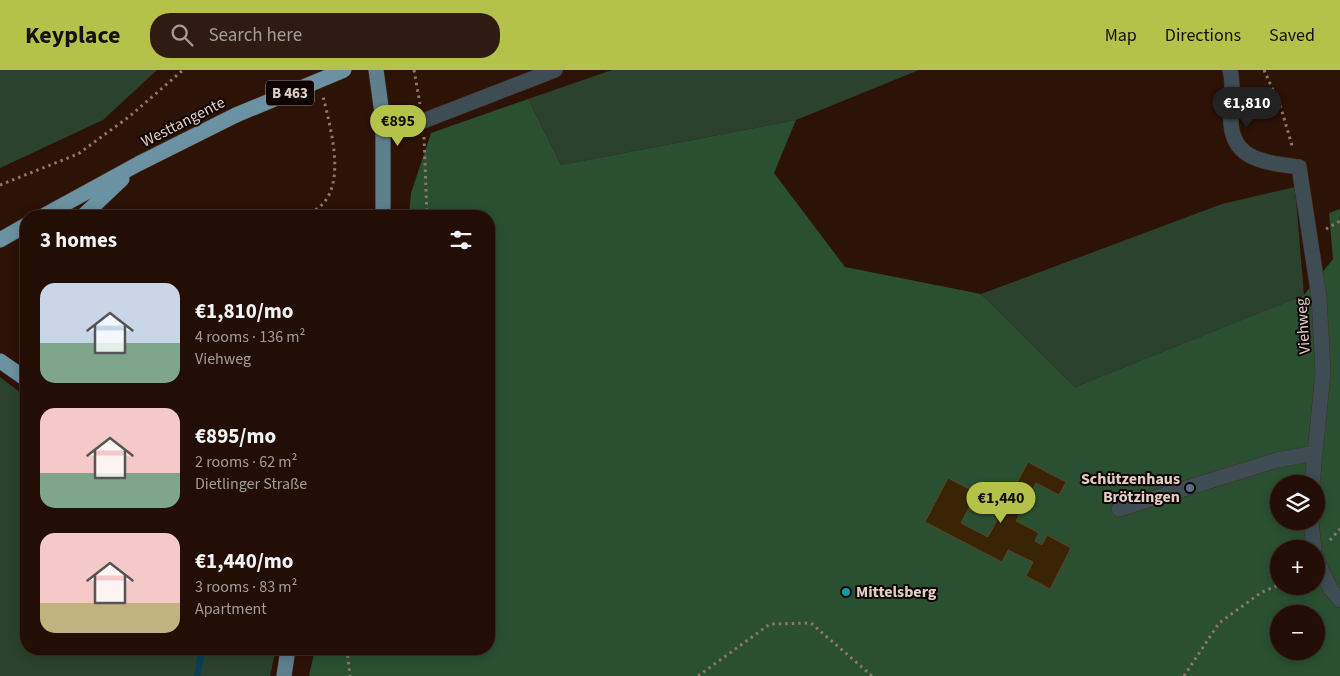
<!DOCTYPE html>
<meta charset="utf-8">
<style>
body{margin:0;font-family:"Source Sans 3",sans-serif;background:#2e1c13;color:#f1f3f6;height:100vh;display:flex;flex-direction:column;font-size:19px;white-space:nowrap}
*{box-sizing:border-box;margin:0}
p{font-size:16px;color:#a29c9a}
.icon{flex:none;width:28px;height:28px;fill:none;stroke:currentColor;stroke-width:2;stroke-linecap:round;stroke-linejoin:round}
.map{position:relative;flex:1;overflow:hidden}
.drawer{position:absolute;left:20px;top:140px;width:475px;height:445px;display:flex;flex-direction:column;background:#220e04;border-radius:20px;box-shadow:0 2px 12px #0003,0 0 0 1px #3f2e26}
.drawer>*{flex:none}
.controls{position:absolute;left:1270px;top:405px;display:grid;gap:10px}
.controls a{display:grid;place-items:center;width:55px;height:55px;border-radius:50%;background:#220e04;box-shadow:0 2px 12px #0003,0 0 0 1px #3f2e26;font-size:25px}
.price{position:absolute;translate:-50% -42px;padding:0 11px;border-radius:18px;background:#b5c249;color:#111;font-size:16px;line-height:32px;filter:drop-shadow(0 1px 2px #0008)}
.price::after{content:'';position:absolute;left:50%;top:30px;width:15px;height:11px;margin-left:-8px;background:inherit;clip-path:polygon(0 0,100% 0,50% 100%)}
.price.selected{background:#222;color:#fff}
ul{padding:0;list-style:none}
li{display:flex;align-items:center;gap:15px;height:125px;padding:0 20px}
li span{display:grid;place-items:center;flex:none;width:140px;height:100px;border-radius:15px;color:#555}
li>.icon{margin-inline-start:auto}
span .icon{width:60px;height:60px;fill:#fffc;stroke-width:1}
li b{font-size:21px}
h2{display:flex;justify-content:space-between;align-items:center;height:60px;padding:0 20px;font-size:21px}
header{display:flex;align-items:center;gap:30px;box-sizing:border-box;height:70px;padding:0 25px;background:#b5c249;color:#111}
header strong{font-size:24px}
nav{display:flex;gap:28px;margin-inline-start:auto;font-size:18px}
.search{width:350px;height:45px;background:#2e1c13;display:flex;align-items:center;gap:12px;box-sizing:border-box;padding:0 18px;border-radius:20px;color:#a29c9a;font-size:19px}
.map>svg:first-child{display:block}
.green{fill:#2b422e}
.forest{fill:#2a5031;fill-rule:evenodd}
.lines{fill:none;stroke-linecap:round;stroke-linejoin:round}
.stream{stroke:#083f58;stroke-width:6}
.building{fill:#3a2406;stroke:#5a442a;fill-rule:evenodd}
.minor-casing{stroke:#462c21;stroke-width:16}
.major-casing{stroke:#462c21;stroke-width:16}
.highway-casing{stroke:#462c21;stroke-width:16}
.path{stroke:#8d766b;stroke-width:3;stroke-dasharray:2.5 4;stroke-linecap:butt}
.minor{stroke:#3d4d53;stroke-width:15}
.major{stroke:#5e7f8c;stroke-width:15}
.highway{stroke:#6b92a2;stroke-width:15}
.highway-bridge-casing{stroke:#462c21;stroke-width:16;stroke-linecap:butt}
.highway-bridge{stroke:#6b92a2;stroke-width:15}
.service-dot{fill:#5c6f8a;stroke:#0d0401;stroke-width:2}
.culture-dot{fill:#0f9aa8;stroke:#0d0401;stroke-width:2}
.labels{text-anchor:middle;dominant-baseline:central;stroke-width:4;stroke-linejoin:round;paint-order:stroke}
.shield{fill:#0d0401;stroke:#a1918a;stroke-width:1}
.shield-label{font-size:15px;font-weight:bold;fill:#e1cec5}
.street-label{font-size:16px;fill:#e1cec5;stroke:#0d0401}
.poi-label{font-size:16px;font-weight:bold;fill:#e1cec5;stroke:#0d0401;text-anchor:end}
</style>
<header>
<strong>Keyplace</strong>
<div class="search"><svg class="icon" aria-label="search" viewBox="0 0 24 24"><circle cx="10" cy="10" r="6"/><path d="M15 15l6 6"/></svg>Search here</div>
<nav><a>Map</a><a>Directions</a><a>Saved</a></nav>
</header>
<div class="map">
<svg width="1340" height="606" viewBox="0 0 1340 606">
<rect width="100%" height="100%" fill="#2d1206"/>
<!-- green -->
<g class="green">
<path d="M0 0H157L103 50 0 98Z"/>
<path d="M612 0H919L796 50 561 95 528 29Z"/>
<path d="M1295 117 1304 225 1075 317 981 224 1222 134Z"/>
<path d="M0 307 26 327V579H276L270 606H0Z"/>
</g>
<!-- forest -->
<path class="forest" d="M528 29 561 95 796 50 774 103 845 197 981 224 1075 317 1304 225 1333 189 1329 143 1340 139V606H309L315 579H489V146H409L411 123 431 63ZM1279 414H1316V451H1279ZM1279 479H1316V516H1279ZM1279 544H1316V581H1279Z"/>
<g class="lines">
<!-- stream -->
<path class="stream" d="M197 606 202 579"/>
</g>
<!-- building -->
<path class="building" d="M1028 392 1066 412 1059 425 1036 413 1016 451 1039 463 1035 471 1042 475 1047 465 1071 478 1050 519 1026 506 1033 492 1008 480 1002 492 925 452 948 408 1004 437ZM972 432 999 446 988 467 961 453Z"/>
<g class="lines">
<defs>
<g id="minor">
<path d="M1230 0C1234 14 1231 28 1231 43 1228 89 1261 92 1299 97L1319 227 1323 302 1312 414"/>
<path d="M423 51 555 0"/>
<path d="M1119 439 1277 390 1315 383"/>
<path d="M1311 451 1314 479"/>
<path d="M1316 488 1330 518 1340 530"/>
</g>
<g id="major">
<path d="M376 0 383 51V146"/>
<path d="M284 606 288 579"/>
</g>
<g id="highway">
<path d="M43 146 138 94 236 45"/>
<path d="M83 146 122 109"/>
<path d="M0 170 26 155"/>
<path d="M0 291 26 309"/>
</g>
</defs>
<!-- minor casing -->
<use href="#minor" class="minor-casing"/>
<!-- major casing -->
<use href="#major" class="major-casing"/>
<!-- highway casing -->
<use href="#highway" class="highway-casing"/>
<!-- path -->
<g class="path">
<path d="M414 0 420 34"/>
<path d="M1264 0 1281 38 1293 79"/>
<path d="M424 67 427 146"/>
<path d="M0 115 78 84 130 46 183 0"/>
<path d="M297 146C354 138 332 65 323 26"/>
<path d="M1326 159 1340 151"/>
<path d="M1330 470 1340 459"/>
<path d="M347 579 350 606"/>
<path d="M698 606 770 554 811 553 872 606"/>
<path d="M1184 606 1219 553 1262 522 1279 515"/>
</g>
<!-- minor -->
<use href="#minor" class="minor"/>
<!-- major -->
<use href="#major" class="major"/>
<!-- highway -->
<use href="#highway" class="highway"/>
<defs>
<path id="highway-bridge" d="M236 45 344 0"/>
</defs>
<!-- highway-bridge casing -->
<use href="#highway-bridge" class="highway-bridge-casing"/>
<!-- highway-bridge -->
<use href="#highway-bridge" class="highway-bridge"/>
</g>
<!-- markers -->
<circle class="service-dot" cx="1190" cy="418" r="5"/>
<circle class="culture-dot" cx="846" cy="522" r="5"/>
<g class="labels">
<!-- shield labels -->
<rect class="shield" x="266" y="10.5" width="48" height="25" rx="4"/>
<g class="shield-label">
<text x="290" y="23">B 463</text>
</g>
<!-- street labels -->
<g class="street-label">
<text transform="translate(183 52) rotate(-27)">Westtangente</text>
<text transform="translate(1303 256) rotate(-94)">Viehweg</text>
</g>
<!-- poi labels -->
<g class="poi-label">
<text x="1180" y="409">Schützenhaus<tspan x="1180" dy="18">Brötzingen</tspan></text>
<text x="856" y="522" text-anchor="start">Mittelsberg</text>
</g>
</g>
</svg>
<div class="controls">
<a><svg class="icon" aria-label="layers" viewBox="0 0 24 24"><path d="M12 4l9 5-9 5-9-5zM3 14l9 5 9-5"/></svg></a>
<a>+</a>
<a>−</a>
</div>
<b class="price selected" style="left:1247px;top:59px">€1,810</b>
<b class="price" style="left:398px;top:77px">€895</b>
<b class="price" style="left:1001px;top:454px">€1,440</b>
<section class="drawer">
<h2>3 homes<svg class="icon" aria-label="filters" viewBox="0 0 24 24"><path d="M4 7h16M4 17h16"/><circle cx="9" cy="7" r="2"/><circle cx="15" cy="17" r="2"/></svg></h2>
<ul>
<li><span style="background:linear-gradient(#c9d6e8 60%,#7fa58c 0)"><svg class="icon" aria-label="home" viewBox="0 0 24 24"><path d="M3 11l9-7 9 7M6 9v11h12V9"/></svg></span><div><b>€1,810/mo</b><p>4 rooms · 136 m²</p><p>Viehweg</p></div></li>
<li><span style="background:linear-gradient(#f6c9c9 65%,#7fa58c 0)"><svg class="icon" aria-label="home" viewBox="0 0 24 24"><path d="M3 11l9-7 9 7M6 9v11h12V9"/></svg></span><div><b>€895/mo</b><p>2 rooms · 62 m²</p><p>Dietlinger Straße</p></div></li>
<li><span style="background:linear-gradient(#f6c9c9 70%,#c2b280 0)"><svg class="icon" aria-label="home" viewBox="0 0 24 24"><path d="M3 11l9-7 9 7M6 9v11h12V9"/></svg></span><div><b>€1,440/mo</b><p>3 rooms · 83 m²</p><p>Apartment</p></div></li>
</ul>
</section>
</div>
